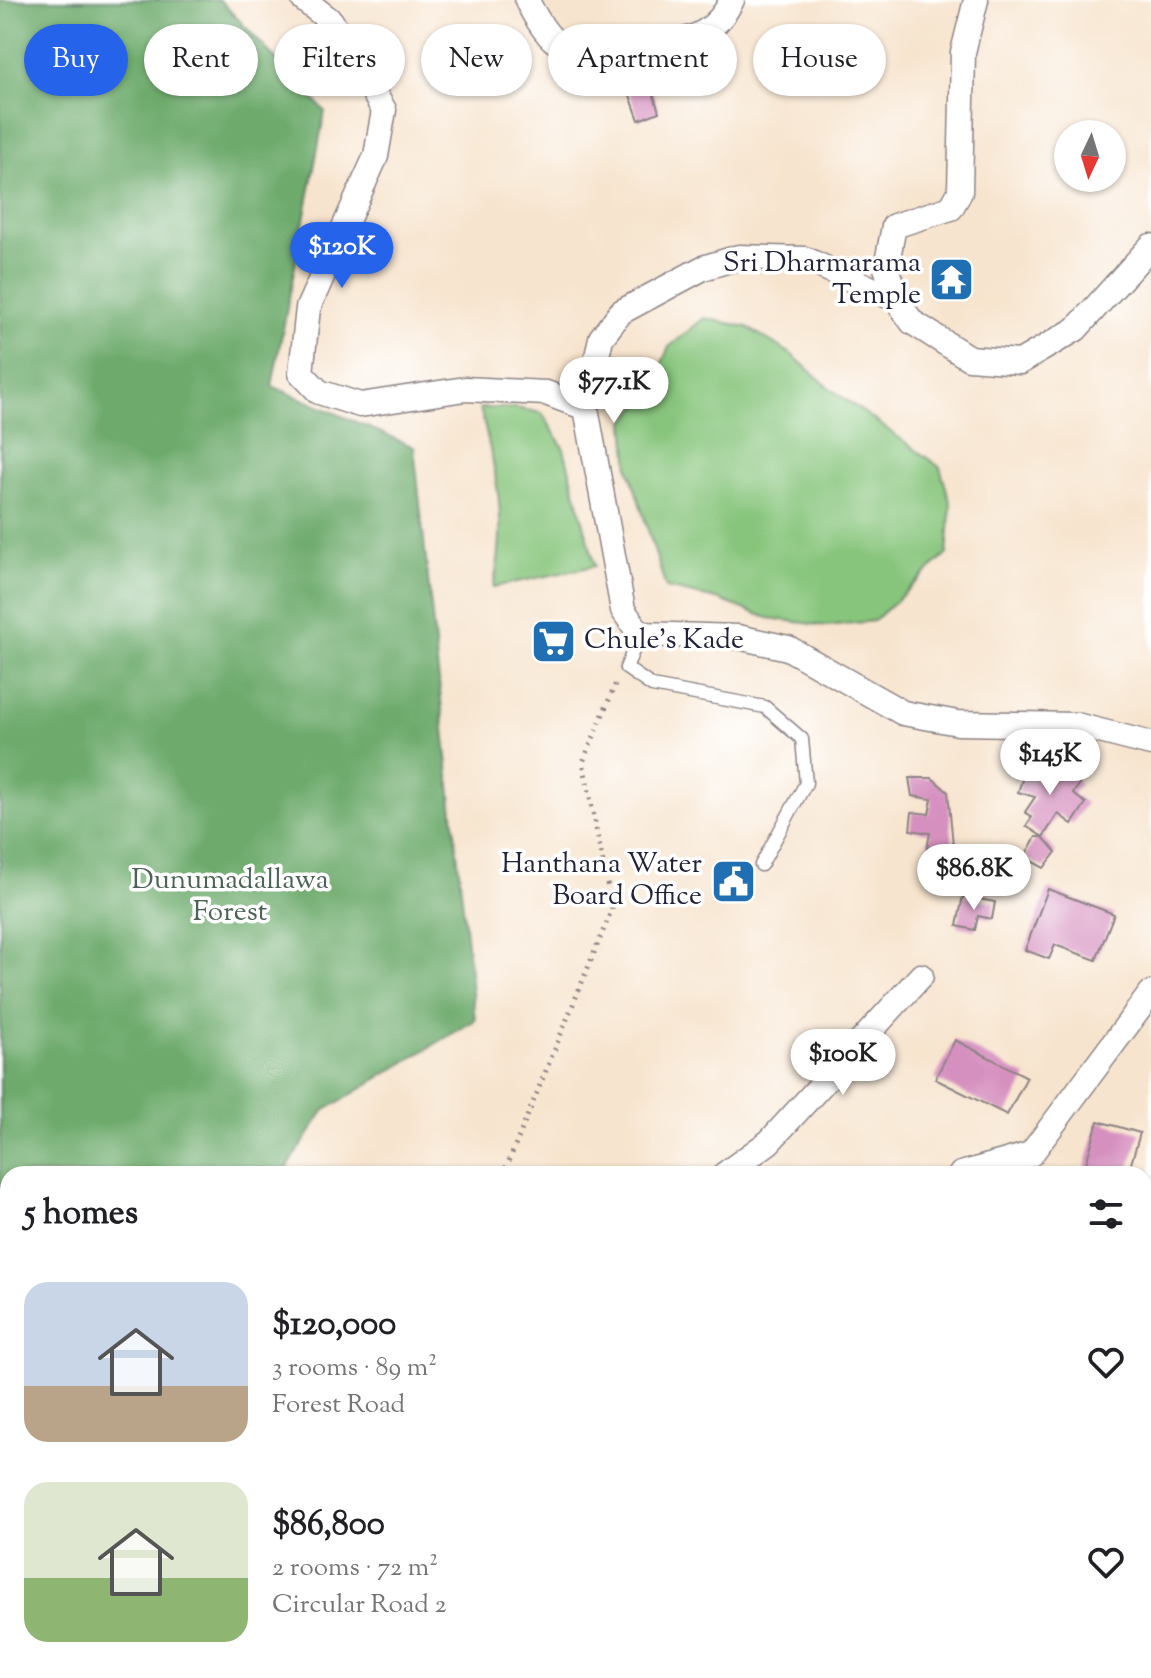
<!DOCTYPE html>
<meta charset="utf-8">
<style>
body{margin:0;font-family:"Sorts Mill Goudy",serif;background:#f2f2f2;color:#202124;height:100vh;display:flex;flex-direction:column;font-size:30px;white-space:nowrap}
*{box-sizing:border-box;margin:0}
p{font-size:26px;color:#757577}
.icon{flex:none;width:44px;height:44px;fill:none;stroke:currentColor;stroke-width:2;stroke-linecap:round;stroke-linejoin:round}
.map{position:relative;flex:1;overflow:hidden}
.details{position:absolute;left:0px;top:1166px;width:1152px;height:512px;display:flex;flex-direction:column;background:#fff;border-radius:24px 24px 0 0;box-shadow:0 2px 6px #0004}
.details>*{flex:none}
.guide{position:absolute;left:24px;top:24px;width:1104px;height:72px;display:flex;gap:16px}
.needle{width:52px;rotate:184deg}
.tools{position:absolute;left:1054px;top:120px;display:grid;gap:16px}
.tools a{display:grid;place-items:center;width:72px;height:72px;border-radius:50%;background:#fff;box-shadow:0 2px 6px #0004;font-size:40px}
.price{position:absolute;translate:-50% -68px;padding:0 18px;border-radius:28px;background:#fff;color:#222;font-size:26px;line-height:52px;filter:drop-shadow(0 2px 4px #0008)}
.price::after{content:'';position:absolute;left:50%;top:48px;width:24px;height:18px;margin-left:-12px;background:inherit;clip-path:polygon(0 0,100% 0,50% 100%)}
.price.selected{background:#2563eb;color:#fff}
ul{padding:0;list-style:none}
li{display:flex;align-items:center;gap:24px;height:200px;padding:0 24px}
li span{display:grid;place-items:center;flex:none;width:224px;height:160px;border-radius:24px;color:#555}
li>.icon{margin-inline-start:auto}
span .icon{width:96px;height:96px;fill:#fffc;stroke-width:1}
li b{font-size:34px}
h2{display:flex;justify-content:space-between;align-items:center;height:96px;padding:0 24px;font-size:34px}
.chip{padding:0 28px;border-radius:36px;background:#fff;box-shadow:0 2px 6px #0004;font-size:28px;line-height:72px}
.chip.selected{background:#2563eb;color:#fff}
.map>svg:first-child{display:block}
.green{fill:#87c57c;stroke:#54745c;stroke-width:2}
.forest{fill:#6daa6c;stroke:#486654;stroke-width:2}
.building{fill:#d690bf}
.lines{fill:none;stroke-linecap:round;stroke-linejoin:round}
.lane-casing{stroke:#8c8384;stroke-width:15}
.street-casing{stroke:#8c8384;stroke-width:27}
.path{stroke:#8c8384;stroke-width:5;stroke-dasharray:2 6;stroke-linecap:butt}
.lane{stroke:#fff;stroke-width:12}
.street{stroke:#fff;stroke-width:24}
.labels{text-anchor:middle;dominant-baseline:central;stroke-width:7;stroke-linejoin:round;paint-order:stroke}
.poi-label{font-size:28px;fill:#22223b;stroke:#fff;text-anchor:end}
.park-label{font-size:28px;fill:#4a6355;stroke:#fff}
</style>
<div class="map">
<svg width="1151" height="1678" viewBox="0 0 1151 1678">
<rect width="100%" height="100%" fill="#fff"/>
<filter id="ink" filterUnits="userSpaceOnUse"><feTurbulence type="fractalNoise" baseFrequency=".0125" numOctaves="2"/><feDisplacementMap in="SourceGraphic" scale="16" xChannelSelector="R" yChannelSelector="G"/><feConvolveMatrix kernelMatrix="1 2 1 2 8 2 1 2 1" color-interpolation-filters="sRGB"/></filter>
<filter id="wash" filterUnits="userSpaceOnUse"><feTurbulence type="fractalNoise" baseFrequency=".006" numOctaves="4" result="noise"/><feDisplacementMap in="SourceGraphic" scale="32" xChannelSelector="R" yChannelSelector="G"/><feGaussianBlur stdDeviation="1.8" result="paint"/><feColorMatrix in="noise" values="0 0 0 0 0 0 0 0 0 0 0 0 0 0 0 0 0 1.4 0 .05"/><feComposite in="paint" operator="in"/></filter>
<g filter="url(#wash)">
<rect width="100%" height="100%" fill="#f7e4ce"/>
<!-- green -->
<g class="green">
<path d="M704 318 747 327 791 354 831 389 940 467 951 505 947 554 874 621 826 626 768 618 717 599 666 588 629 469 625 422 649 392 669 347Z"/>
<path d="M480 408H515L542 413 564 449 595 566 493 587C509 523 496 470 480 408Z"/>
</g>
<!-- forest -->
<path class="forest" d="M0 0H220L325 111 272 386 414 447 475 1020 324 1111 283 1174H8V1670H141L140 1678H0Z"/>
<g id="blocks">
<!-- building -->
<g class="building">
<path d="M646 70 659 112 639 120 624 79Z"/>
<path d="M1046 760 1080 783 1073 794 1086 803 1072 824 1058 814 1043 837 1026 826 1032 817 1025 812 1035 797 1018 792 1025 771 1036 775Z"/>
<path d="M909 778H932L948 792 956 877H943L926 854 930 833 910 830 912 812 929 814 932 799 912 796Z"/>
<path d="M1036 837H1043L1056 852 1044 868 1024 857Z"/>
<path d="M1048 889 1114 914 1096 960 1055 945 1049 959 1025 950Z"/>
<path d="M963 896 995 902 992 919 978 916 975 930 957 926Z"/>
<path d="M955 1040 1027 1077 1007 1115 935 1079Z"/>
<path d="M1098 1121 1140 1133 1128 1174H1083Z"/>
<path d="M1151 1238V1261L1144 1262V1240Z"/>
<path d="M1151 1565V1616L1144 1620V1569Z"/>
<path d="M609 1670H666L663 1678H614L616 1673Z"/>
<path d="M820 1670H842L860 1678H816Z"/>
</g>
</g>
</g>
<g filter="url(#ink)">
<use href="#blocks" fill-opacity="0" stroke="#8c8384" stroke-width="2"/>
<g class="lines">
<defs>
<g id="lane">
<path d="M640 634 626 668 652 686 765 707 802 739 806 783 761 865"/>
<path d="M1144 1378 1151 1382"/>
<path d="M728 1670 741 1678"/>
<path d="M962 1670 968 1678"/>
</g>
<g id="street">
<path d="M304 0 331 21 384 110 376 156 308 308 301 373 319 392 360 405 465 389 546 393 586 408"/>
<path d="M527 0C531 10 546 35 555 41 580 61 677 49 704 32 716 25 726 12 732 0"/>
<path d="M1151 246 1076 329 1020 362 969 358 912 322 897 300 805 259 739 257 703 268 621 312 601 338 586 408 623 610 640 634 738 637 788 648 903 713 958 723 1076 725 1151 744"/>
<path d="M897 300 886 268 894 226 951 208 960 192 963 52 976 0"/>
<path d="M725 1174 769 1142 921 976"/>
<path d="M961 1174 1031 1154 1151 993"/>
<path d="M928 1670 937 1678"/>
</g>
</defs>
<!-- lane casing -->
<use href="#lane" class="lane-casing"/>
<!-- street casing -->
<use href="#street" class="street-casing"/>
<!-- path -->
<path class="path" d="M500 1174 507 1166 612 909 583 762 616 683"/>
<!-- lane -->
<use href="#lane" class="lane"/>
<!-- street -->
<use href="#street" class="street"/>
</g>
</g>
<!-- icons -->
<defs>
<symbol id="temple-square" viewBox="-11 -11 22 22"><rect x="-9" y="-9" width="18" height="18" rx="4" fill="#1f6fb2" stroke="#fff"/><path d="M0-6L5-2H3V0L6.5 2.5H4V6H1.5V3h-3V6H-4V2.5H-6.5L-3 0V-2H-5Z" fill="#fff"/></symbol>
<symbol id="supermarket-square" viewBox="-11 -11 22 22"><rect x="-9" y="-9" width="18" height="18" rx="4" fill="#1f6fb2" stroke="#fff"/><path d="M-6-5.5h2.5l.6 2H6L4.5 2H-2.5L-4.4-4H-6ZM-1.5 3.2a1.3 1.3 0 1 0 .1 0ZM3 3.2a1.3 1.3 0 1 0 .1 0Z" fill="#fff"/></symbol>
<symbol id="civic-square" viewBox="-11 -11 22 22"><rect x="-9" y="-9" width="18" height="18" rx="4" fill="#1f6fb2" stroke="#fff"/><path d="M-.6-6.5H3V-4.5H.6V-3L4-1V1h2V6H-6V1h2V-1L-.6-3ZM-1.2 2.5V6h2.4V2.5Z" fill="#fff"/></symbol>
</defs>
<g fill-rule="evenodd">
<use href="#temple-square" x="926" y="254" width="51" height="51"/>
<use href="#supermarket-square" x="528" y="616" width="51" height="51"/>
<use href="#civic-square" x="708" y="856" width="51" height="51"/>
</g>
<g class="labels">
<!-- poi labels -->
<g class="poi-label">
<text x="921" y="264">Sri Dharmarama<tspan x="921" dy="32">Temple</tspan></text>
<text x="584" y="641" text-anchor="start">Chule's Kade</text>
<text x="702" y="865">Hanthana Water<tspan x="702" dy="32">Board Office</tspan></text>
</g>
<!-- park labels -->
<g class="park-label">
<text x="230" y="881">Dunumadallawa<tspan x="230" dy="32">Forest</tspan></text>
</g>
</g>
</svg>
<div class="tools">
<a><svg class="needle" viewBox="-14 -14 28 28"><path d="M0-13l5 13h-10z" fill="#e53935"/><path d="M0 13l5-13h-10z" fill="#757577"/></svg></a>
</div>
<b class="price selected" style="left:342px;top:290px">$120K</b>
<b class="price" style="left:614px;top:425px">$77.1K</b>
<b class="price" style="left:1050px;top:797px">$145K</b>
<b class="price" style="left:974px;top:912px">$86.8K</b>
<b class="price" style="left:843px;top:1097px">$100K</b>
<div class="guide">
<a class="chip selected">Buy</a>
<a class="chip">Rent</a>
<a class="chip">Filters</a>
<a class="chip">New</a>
<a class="chip">Apartment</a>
<a class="chip">House</a>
</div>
<section class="details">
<h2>5 homes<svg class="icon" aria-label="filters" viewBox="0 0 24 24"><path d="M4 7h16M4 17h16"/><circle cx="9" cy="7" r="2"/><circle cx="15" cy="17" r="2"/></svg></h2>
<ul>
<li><span style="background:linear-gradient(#c9d6e8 65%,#b9a48a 0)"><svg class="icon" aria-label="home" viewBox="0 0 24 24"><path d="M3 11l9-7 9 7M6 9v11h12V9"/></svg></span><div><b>$120,000</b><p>3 rooms · 89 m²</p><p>Forest Road</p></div><svg class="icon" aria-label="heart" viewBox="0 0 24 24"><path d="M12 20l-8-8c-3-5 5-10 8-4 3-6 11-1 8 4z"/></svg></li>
<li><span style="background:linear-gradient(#dfe7d0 60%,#8fb573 0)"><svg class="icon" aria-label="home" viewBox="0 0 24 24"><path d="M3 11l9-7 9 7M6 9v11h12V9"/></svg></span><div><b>$86,800</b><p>2 rooms · 72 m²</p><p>Circular Road 2</p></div><svg class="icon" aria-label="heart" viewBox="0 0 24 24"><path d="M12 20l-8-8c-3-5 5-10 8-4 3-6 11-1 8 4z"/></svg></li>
</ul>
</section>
</div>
